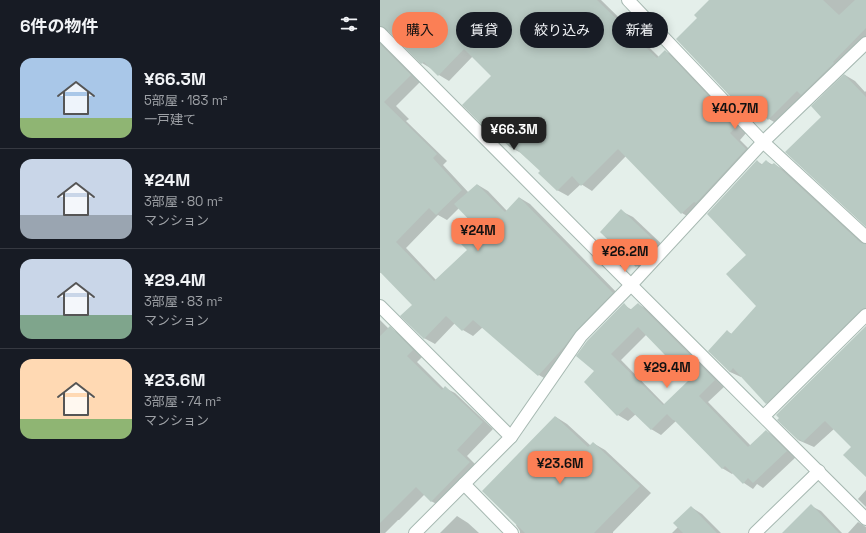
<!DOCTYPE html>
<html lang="ja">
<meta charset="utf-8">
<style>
body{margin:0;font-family:"Space Grotesk","Noto Sans JP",sans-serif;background:#242831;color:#f1f3f6;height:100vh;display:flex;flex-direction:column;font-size:15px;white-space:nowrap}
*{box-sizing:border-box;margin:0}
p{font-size:13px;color:#9ea1a6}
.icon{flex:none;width:22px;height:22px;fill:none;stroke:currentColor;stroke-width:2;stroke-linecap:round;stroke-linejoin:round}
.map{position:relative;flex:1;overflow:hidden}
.panel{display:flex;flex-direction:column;background:#171b24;width:380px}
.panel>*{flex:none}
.hud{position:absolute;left:12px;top:12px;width:380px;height:36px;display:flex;gap:8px}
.price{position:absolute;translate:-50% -34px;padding:0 9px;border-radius:8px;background:#fb7f55;color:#111;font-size:13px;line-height:26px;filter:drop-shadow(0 1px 2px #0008)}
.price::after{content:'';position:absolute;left:50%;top:24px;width:12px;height:9px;margin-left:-6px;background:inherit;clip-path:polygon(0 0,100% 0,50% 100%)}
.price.on{background:#222;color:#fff}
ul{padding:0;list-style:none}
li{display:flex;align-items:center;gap:12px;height:100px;padding:0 20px}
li+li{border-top:1px solid #363941}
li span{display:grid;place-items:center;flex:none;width:112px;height:80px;border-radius:12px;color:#555}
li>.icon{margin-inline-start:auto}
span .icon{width:48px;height:48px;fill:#fffc;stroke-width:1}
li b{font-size:17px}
h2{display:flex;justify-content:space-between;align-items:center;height:48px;padding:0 20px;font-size:17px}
.chip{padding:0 14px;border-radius:18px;background:#171b24;box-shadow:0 2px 10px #0003;font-size:14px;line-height:36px}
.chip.on{background:#fb7f55;color:#111}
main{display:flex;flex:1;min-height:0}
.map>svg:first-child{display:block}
.shadow{fill:#0003;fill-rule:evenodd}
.building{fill:#b9cac3;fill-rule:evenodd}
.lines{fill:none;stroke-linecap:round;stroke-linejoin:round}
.service-casing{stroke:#a6b8b1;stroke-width:14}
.minor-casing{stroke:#a6b8b1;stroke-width:14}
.service{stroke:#fff;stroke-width:12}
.minor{stroke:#fff;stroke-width:12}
</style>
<main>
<section class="panel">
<h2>6件の物件<svg class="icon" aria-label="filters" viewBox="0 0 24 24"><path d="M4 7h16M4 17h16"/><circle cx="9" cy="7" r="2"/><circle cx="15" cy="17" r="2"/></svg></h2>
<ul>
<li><span style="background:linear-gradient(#a9c7e8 75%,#8fb573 0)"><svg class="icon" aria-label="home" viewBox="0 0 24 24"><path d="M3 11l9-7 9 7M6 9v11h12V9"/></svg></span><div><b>¥66.3M</b><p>5部屋 · 183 m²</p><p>一戸建て</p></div></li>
<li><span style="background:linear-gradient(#c9d6e8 70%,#9aa5b1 0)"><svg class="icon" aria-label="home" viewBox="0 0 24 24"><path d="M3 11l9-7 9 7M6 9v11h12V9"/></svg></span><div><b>¥24M</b><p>3部屋 · 80 m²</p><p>マンション</p></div></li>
<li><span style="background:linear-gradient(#c9d6e8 70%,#7fa58c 0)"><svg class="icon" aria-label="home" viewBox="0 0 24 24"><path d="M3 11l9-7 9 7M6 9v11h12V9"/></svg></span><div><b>¥29.4M</b><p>3部屋 · 83 m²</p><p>マンション</p></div></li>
<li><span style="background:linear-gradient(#ffd9b3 75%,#8fb573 0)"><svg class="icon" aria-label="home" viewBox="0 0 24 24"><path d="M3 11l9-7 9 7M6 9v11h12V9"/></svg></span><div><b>¥23.6M</b><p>3部屋 · 74 m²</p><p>マンション</p></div></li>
</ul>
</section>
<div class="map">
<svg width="486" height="533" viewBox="0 0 486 533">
<rect width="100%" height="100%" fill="#e4efea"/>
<!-- shadow -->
<g class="shadow">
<path d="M0 0H221L279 57 285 51 296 57 367 132 360 140 376 156 312 219 302 213 246 156 212 191 201 184 188 196 177 190 161 171 141 153 130 147 109 128 102 124 113 76 93 56 69 81 59 75 52 69 42 63 9 31 5 33 41 81 16 106 29 119 26 121 67 161 63 165 89 193 98 185 108 191 127 211 140 198 150 204 243 299 206 337 169 381 159 375 103 327 93 336 83 330 75 323 55 344 44 338 33 305 2 272 0 273ZM79 208 98 228 88 250 56 280 26 248 58 215 67 220Z"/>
<path d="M330 0H486V44L399 125 389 119 384 115 379 120 369 115 297 39 318 18Z"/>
<path d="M465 75 475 81 485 92 486 91V225L442 117Z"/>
<path d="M377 161 383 165 386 161 393 165 394 164 404 170 486 245V320L397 409 386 403 362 376 361 377 350 372 330 351 348 332 352 334 378 306 367 255Z"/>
<path d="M241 211 253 217 289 251 268 273 257 266Z"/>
<path d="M258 304 268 310 345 386 328 402 371 446 386 431 396 437 416 457 383 488 377 484 373 489 364 483 353 473 352 474 342 468 296 421 281 435 271 429 256 414 248 421 238 415 205 382 215 371 244 305 252 310ZM267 334 310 380 285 405 241 360Z"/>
<path d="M0 320 9 329 10 328 20 334 43 356 37 362 64 389 65 388 75 393 113 429 87 456 100 469 62 507 51 501 45 494 19 520H18L5 533H0Z"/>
<path d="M486 327V476L472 447 454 429 434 447 418 440Z"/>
<path d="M176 417 187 424 211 446 213 443 225 450 271 493 233 532V533H140V531L136 525 137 524Z"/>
<path d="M486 490V507L478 499Z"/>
<path d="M431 506 441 511 462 533H404Z"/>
<path d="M311 507 322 514 341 533H292L298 527Z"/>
<path d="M77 516 88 523 99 533H60Z"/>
<path d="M478 522 486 527V533H468Z"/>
</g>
<!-- building -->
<g class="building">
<path d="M0 0H217L277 58 285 50 357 126 350 133 366 149 316 203 314 202 301 214 238 149 201 186 192 176 177 191 158 173 160 171 132 145 130 147 103 123 102 125 82 105 111 76 84 49 58 76 44 62 41 64 5 28 0 26Z"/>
<path d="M329 0H443L459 15 475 0H486V28L453 62 454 63 421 95 417 91 388 120 376 107 368 115 296 39 317 18 314 15Z"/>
<path d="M0 44 31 75 4 102 57 154 53 158 82 190 56 215 49 208 16 242 54 281 87 250 81 244 97 228 74 204 97 184 125 212 139 197 233 293 196 331 184 347 158 376 93 320 82 331 66 316 44 339 20 316 32 305 0 272Z"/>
<path d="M464 74 486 97V227L405 152 441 117 431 106Z"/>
<path d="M377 160 381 165 386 160 391 165 394 163 481 243 486 244V308L481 310 386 404 353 368 350 372 328 351 347 330 351 334 376 306 346 274 366 255 327 214Z"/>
<path d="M241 209 278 244 256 267 220 232Z"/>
<path d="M244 303 250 310 258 303 335 380 319 396 368 447 386 430 407 451 373 483 368 478 363 484 345 466 342 469 294 420H293L287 414 271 430 247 407 237 416 204 382 214 371 196 356 207 341ZM258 327 309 380 283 405 231 354Z"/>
<path d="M10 326 33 350 27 356 62 390 65 386 103 422 77 450 90 462 51 502 36 487 0 523V336Z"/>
<path d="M486 326V477L463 455 471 447 445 421 423 442 419 439 418 440 397 420 399 418 396 415Z"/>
<path d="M175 416 208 447 213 442 260 486 214 533H145L102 491Z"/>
<path d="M431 504 459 533H402Z"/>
<path d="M311 506 337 533H303L293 523Z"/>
</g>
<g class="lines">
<defs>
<g id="service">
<path d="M251 285 486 519"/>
<path d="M384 416 486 315"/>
<path d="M84 484 132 533"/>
<path d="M375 533 439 471"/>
</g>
<g id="minor">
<path d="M248 0 383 142 486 237"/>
<path d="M0 33 251 285"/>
<path d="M0 306 131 437"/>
<path d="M35 533 131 437 201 336 251 285 383 142 486 43"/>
</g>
</defs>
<!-- service casing -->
<use href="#service" class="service-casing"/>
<!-- minor casing -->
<use href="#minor" class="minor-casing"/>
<!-- service -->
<use href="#service" class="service"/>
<!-- minor -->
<use href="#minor" class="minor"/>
</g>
</svg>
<b class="price" style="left:355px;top:130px">¥40.7M</b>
<b class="price on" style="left:134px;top:151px">¥66.3M</b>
<b class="price" style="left:98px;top:252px">¥24M</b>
<b class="price" style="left:245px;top:273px">¥26.2M</b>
<b class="price" style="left:287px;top:389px">¥29.4M</b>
<b class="price" style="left:180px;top:485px">¥23.6M</b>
<div class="hud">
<a class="chip on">購入</a>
<a class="chip">賃貸</a>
<a class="chip">絞り込み</a>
<a class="chip">新着</a>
</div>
</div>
</main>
